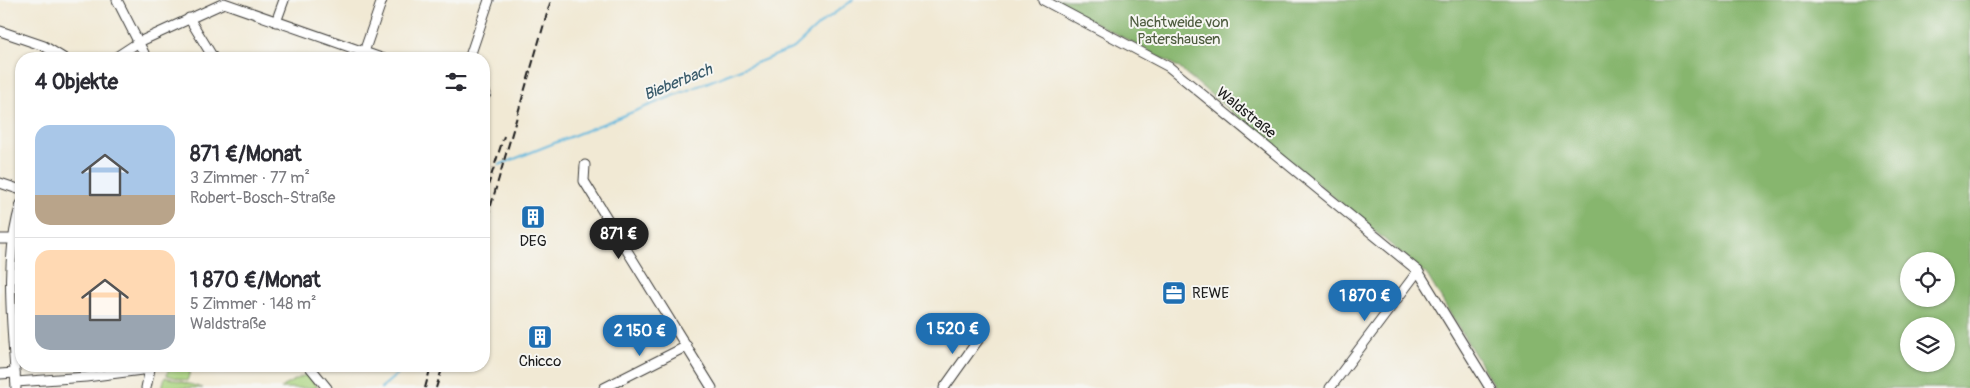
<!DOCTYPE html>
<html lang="de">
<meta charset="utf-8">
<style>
body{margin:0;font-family:Pangolin,sans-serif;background:#f7f7f7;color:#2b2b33;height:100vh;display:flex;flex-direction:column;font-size:19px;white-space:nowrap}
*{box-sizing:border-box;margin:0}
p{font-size:16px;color:#7c7c81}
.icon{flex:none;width:28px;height:28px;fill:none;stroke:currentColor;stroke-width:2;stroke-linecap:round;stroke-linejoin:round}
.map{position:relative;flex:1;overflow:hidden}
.sheet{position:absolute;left:15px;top:52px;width:475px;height:320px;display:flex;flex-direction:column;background:#fff;border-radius:20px;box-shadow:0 1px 4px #0004}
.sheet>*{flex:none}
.controls{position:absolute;left:1900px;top:252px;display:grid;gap:10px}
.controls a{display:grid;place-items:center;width:55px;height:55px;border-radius:50%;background:#fff;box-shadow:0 1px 4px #0004;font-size:25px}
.price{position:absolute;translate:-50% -42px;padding:0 11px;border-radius:18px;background:#1f6fb2;color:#fff;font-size:16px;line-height:32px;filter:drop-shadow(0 1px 2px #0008)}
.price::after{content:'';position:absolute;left:50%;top:30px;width:15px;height:11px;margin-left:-8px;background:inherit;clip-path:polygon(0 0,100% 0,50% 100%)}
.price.active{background:#222;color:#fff}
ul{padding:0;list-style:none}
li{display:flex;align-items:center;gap:15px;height:125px;padding:0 20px}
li+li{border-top:1px solid #e1e1e2}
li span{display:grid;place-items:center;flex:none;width:140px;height:100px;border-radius:15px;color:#555}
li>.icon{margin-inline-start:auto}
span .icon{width:60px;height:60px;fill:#fffc;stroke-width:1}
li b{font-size:21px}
h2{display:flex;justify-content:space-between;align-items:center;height:60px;padding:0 20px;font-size:21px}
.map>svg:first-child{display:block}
.green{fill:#aad47f;stroke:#63784e}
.forest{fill:#87b66e;stroke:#526945;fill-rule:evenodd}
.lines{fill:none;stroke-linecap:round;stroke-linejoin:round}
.stream{stroke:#62b8de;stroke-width:2}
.minor-casing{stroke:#3c3b38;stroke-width:11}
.minor{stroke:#fff;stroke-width:9}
.rail{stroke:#1c1c1c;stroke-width:2;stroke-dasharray:8 4;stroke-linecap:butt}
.labels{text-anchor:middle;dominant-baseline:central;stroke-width:4;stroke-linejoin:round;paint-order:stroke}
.park-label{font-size:15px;fill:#4e5c3f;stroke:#f6f6f2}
.street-label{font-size:15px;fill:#1c1c1c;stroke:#f6f6f2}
.poi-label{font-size:15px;fill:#1c1c1c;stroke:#f6f6f2}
.water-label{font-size:16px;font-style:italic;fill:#385a6a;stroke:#f6f6f2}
</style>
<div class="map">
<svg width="1970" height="388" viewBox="0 0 1970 388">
<rect width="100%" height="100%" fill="#f6f6f2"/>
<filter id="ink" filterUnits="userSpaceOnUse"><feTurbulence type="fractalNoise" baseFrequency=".02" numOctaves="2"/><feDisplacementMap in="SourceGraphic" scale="10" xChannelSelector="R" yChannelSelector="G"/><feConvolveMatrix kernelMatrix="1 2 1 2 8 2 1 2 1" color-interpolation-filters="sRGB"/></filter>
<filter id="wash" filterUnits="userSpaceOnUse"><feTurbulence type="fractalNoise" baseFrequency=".0096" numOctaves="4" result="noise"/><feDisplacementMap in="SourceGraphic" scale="20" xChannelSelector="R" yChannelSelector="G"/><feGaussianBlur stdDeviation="1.12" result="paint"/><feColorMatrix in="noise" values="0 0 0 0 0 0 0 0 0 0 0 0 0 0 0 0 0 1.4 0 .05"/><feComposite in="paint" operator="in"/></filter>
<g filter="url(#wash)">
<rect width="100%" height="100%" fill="#f1e9d4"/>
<!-- green -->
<g class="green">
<path d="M169 366H192L187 381 167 375Z"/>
<path d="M307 374 318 388H281L283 386Z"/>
<path d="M165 377 203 388H162Z"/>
</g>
<!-- forest -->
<path class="forest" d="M1053 0H1970V388H1495L1427 275 1178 67ZM1909 261H1946V299H1909ZM1909 326H1946V364H1909Z"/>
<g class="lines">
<!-- stream -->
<g class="stream">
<path d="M499 165 794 48 822 22 853 0"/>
<path d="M484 171 490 169"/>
<path d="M381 388 407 366"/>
</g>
</g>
</g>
<g filter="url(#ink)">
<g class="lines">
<defs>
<g id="minor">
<path d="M117 0 147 59"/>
<path d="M1043 0 1169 67 1418 271 1490 388"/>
<path d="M189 18 214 59"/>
<path d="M276 22 284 0"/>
<path d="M0 31 44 46 65 59"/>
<path d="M364 52 382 0"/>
<path d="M113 59 139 42 224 3 384 59"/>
<path d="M469 59 489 0"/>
<path d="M484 93 486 94"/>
<path d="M585 165 584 181 712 388"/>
<path d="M0 183 21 190"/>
<path d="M0 239H14"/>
<path d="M309 366 327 388"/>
<path d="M0 374 15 373"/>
<path d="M16 382 86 377 150 369 146 388"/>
<path d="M16 388C13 328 3 262 21 204"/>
<path d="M604 388 687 346"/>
<path d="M944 388 981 336"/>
<path d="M1330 388 1418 271"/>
</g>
</defs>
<!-- minor casing -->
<use href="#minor" class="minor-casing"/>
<!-- minor -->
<use href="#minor" class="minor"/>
<!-- rail -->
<g class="rail">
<path d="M484 198 504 136"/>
<path d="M484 229 551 0"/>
<path d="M425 388 431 366"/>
<path d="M436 388 443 366"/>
</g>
</g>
</g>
<!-- icons -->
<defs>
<symbol id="building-square" viewBox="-11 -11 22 22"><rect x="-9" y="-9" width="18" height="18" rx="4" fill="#1f6fb2" stroke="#f6f6f2"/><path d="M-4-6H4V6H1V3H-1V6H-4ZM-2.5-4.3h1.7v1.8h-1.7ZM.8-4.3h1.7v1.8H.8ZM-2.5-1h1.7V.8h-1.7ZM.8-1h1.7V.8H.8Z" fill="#fff"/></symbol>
<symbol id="office-square" viewBox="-11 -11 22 22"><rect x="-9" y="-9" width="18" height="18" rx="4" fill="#1f6fb2" stroke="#f6f6f2"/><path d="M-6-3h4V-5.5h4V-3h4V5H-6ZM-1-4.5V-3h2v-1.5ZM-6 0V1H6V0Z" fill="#fff"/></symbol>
</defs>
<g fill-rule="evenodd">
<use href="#building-square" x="519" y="203" width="28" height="28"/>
<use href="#office-square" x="1160" y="279" width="28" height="28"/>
<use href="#building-square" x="526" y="323" width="28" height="28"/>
</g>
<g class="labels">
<!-- park labels -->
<g class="park-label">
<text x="1179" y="22">Nachtweide von<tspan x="1179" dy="17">Patershausen</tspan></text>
</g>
<!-- street labels -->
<g class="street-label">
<text transform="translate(1246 113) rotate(39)">Waldstraße</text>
</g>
<!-- poi labels -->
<g class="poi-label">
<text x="533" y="241">DEG</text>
<text x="1192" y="293" text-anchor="start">REWE</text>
<text x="540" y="361">Chicco</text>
</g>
<!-- water labels -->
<g class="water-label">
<text transform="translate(678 82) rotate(-22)">Bieberbach</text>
</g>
</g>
</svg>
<div class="controls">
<a><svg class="icon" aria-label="locate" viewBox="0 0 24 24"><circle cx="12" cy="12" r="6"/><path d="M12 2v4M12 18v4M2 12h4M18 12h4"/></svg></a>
<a><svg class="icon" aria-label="layers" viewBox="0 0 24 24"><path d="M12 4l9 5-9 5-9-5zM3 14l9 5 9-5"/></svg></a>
</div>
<b class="price active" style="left:619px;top:260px">871 €</b>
<b class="price" style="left:1365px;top:322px">1 870 €</b>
<b class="price" style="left:953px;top:355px">1 520 €</b>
<b class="price" style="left:640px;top:357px">2 150 €</b>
<section class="sheet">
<h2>4 Objekte<svg class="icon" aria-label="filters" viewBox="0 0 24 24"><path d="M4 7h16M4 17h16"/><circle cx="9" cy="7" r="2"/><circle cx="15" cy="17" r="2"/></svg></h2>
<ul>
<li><span style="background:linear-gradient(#a9c7e8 70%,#b9a48a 0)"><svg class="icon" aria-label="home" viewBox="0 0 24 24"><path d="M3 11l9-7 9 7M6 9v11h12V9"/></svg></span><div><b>871 €/Monat</b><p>3 Zimmer · 77 m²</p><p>Robert-Bosch-Straße</p></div></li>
<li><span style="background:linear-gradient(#ffd9b3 65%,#9aa5b1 0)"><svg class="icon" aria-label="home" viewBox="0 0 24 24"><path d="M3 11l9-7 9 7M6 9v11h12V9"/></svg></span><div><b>1 870 €/Monat</b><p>5 Zimmer · 148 m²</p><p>Waldstraße</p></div></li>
</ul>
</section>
</div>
